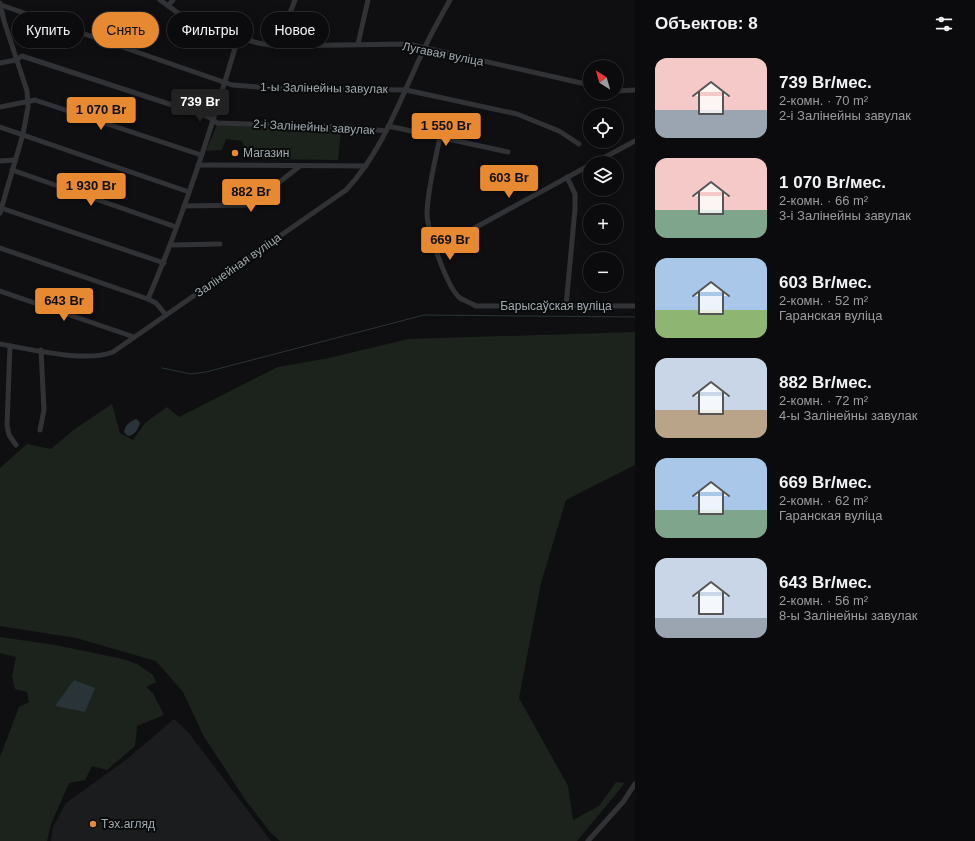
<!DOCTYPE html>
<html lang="ru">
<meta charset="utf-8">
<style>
body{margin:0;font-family:Helvetica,sans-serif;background:#19191b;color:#f1f3f6;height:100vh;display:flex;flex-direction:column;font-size:15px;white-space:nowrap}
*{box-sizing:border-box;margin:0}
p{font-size:13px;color:#9a9b9d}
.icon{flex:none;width:22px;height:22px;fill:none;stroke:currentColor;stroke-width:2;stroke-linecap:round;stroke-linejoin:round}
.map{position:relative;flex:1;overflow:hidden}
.details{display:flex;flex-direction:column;background:#0b0b0d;width:340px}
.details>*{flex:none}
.hud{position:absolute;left:12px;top:12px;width:380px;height:36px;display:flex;gap:8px}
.needle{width:26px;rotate:323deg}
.fabs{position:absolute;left:583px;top:60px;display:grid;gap:8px}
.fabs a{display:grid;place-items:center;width:40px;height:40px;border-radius:50%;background:#0b0b0d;box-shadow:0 2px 10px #0003,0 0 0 1px #2b2b2e;font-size:20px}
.price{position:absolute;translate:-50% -34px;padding:0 9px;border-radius:4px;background:#e78931;color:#111;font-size:13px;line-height:26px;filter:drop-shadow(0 1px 2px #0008)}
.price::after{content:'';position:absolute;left:50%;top:24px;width:12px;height:9px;margin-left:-6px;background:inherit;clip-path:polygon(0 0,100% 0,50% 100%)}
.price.current{background:#222;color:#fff}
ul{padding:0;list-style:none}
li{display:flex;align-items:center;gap:12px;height:100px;padding:0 20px}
li span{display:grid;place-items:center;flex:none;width:112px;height:80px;border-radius:12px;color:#555}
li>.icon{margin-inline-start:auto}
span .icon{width:48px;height:48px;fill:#fffc;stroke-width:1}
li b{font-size:17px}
h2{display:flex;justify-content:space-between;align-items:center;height:48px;padding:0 20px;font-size:17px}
.pill{padding:0 14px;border-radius:18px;background:#0b0b0d;box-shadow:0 2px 10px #0003,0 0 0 1px #2b2b2e;font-size:14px;line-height:36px}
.pill.current{background:#e78931;color:#111}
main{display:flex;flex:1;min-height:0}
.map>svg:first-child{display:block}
.built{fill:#1b1c1d}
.green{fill:#1c231c}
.water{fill:#2a3438}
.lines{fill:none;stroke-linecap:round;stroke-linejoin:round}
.stream{stroke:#2a3438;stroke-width:1}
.minor{stroke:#313235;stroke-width:5}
.poi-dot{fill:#e78931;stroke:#0a0b0b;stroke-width:1.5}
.labels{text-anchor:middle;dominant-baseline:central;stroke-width:4;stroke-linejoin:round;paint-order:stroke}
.street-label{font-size:12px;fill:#a1a9b1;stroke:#0a0b0b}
.poi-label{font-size:12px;fill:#a1a9b1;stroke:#0a0b0b;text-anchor:start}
</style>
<main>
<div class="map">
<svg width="635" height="841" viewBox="0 0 635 841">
<rect width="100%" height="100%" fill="#0f0f11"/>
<!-- built -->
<path class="built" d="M174 719 188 732 271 841H51L53 827 66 803 127 759Z"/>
<!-- green -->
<g class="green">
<path d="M217 125 341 130 338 160 249 159 242 141 226 139 222 150 206 151Z"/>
<path d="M635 332V465L566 500 541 583 519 698 568 786 573 820 599 806 616 782 625 783 577 841H280L270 832 244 798 203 735 183 692 156 661 76 638 0 626V468L27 444 51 449 75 429 112 404 120 433 133 440 145 423 167 407 179 417 278 367 329 358 408 339Z"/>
<path d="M0 637 55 645 123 659 137 664 153 675 156 682 146 687 153 693 164 715 137 726 135 746 107 770 92 766 85 780 69 783 51 824 47 841H0V757L19 707 29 702 27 692 15 689 12 677 16 657 0 653Z"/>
</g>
<!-- water -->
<g class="water">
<path d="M137 419 140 423C138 429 135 435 128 436L124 432C125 425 130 421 137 419Z"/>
<path d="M74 680 95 688 85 712 55 706Z"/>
</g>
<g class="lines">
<!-- stream -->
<path class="stream" d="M162 368 191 374 206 372 424 315 635 317"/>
<!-- minor -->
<g class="minor">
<path d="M160 0 192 23 209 29 258 43 277 46 408 44 590 85"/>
<path d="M0 3 4 21 27 91 28 107 23 134 0 213"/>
<path d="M1 5 232 85 271 88 406 90 517 114 559 131 579 144"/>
<path d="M168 6 173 0"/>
<path d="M358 44 368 0"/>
<path d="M277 46 295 0"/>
<path d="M0 63 16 60 22 56 209 117 217 123 351 127 359 131 369 129 386 131"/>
<path d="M616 91 635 90"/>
<path d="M0 107 35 100 201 155"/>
<path d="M388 126 508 152"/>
<path d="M0 127 189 192"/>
<path d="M440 137C435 162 428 187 427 213 427 229 447 288 460 298 465 301 471 303 476 306H635"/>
<path d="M0 161 15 160"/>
<path d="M594 163 635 141"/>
<path d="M198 165 366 166"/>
<path d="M12 170 176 227"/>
<path d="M184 206 250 205 300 166"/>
<path d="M1 208 164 263"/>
<path d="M171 245 220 244"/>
<path d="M0 248 148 299 156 303 166 315"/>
<path d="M436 249 590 165"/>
<path d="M0 291 134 337"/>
<path d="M148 299C184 215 212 126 238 38"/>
<path d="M566 306 575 209V194L567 177"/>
<path d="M0 344C29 349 86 363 113 352L346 190C383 151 401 97 424 49 432 32 441 16 450 0"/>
<path d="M10 346 7 425 9 435 16 445"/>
<path d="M40 430 44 410 41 350"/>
<path d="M588 841 623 802 635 784"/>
</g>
</g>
<!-- markers -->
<g class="poi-dot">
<circle cx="235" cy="153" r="4"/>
<circle cx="93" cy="824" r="4"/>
</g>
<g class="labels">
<!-- street labels -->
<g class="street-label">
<text transform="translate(443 54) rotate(11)">Лугавая вуліца</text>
<text transform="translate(324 88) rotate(1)">1-ы Залінейны завулак</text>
<text transform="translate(314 127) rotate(3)">2-і Залінейны завулак</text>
<text transform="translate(238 265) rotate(-35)">Залінейная вуліца</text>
<text x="556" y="306">Барысаўская вуліца</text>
</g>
<!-- poi labels -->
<g class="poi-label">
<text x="243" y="153">Магазин</text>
<text x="101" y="824">Тэх.агляд</text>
</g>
</g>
</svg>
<div class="fabs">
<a><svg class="needle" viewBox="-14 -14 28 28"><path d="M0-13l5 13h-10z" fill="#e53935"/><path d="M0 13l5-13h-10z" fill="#9a9b9d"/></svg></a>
<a><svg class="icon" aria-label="locate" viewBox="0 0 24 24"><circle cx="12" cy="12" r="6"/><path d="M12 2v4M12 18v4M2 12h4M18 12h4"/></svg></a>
<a><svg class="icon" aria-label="layers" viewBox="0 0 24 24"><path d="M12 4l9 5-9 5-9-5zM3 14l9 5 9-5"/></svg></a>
<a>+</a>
<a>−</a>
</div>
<b class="price current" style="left:200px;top:123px">739 Br</b>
<b class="price" style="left:101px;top:131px">1 070 Br</b>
<b class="price" style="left:446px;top:147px">1 550 Br</b>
<b class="price" style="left:509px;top:199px">603 Br</b>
<b class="price" style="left:91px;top:207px">1 930 Br</b>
<b class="price" style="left:251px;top:213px">882 Br</b>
<b class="price" style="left:450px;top:261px">669 Br</b>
<b class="price" style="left:64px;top:322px">643 Br</b>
<div class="hud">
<a class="pill">Купить</a>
<a class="pill current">Снять</a>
<a class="pill">Фильтры</a>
<a class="pill">Новое</a>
</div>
</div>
<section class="details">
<h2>Объектов: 8<svg class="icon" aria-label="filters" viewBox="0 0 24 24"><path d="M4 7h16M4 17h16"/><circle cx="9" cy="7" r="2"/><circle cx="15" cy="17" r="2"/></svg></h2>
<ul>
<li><span style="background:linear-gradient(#f6c9c9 65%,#9aa5b1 0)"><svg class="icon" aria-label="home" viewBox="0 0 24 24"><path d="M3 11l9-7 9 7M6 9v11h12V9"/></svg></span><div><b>739 Br/мес.</b><p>2-комн. · 70 m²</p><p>2-і Залінейны завулак</p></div></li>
<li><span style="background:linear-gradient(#f6c9c9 65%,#7fa58c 0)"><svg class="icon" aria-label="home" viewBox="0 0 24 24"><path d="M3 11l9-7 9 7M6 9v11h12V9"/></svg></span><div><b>1 070 Br/мес.</b><p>2-комн. · 66 m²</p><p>3-і Залінейны завулак</p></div></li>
<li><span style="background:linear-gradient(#a9c7e8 65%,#8fb573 0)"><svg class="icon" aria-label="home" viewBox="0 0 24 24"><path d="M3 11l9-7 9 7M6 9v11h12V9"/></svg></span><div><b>603 Br/мес.</b><p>2-комн. · 52 m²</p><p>Гаранская вуліца</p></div></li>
<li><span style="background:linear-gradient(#c9d6e8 65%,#b9a48a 0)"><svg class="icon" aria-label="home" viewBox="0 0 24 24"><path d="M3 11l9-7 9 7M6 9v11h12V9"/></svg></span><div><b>882 Br/мес.</b><p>2-комн. · 72 m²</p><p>4-ы Залінейны завулак</p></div></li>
<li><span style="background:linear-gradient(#a9c7e8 65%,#7fa58c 0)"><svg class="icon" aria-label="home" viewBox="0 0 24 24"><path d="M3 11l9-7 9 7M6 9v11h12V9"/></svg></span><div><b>669 Br/мес.</b><p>2-комн. · 62 m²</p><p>Гаранская вуліца</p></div></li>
<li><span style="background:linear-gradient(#c9d6e8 75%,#9aa5b1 0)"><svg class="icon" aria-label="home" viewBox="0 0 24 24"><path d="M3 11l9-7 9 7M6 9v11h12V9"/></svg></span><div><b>643 Br/мес.</b><p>2-комн. · 56 m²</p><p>8-ы Залінейны завулак</p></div></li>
</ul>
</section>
</main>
